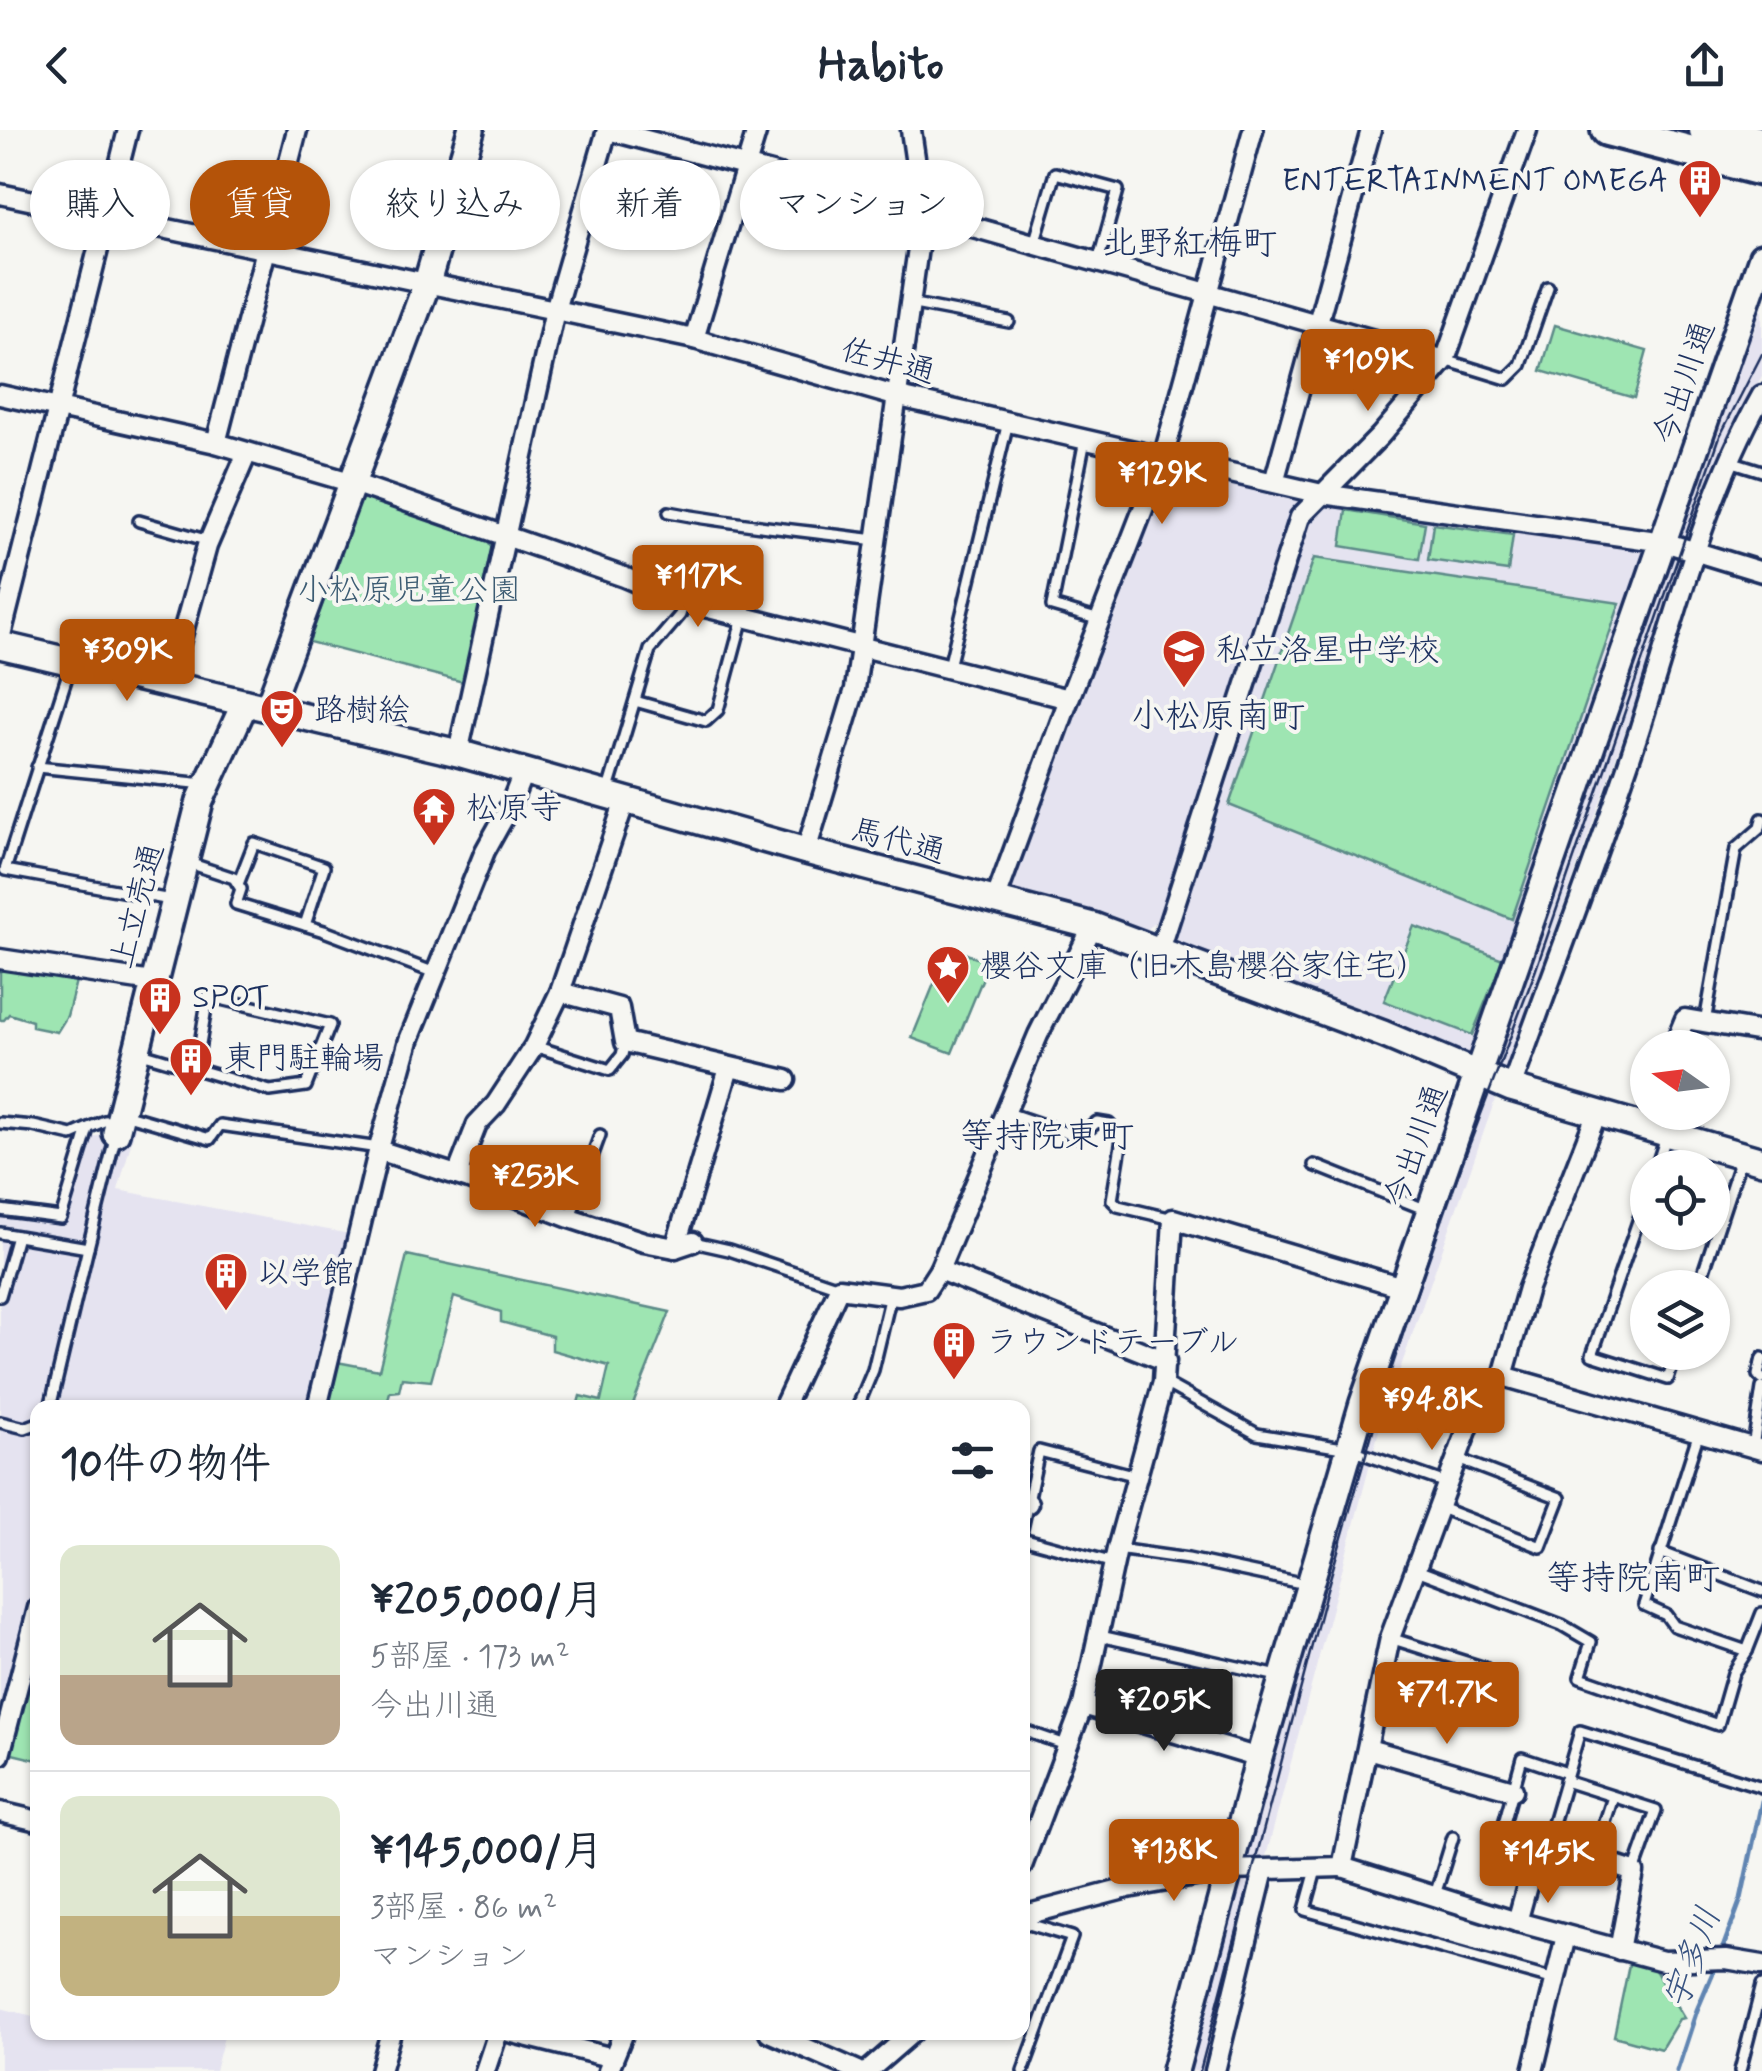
<!DOCTYPE html>
<html lang="ja">
<meta charset="utf-8">
<style>
body{margin:0;font-family:Mynerve,"Klee One",sans-serif;background:#f6f6f7;color:#1f2937;height:100vh;display:flex;flex-direction:column;font-size:38px;white-space:nowrap}
*{box-sizing:border-box;margin:0}
p{font-size:32px;color:#747a83}
.icon{flex:none;width:55px;height:55px;fill:none;stroke:currentColor;stroke-width:2;stroke-linecap:round;stroke-linejoin:round}
.map{position:relative;flex:1;overflow:hidden}
.drawer{position:absolute;left:30px;top:1270px;width:1000px;height:640px;display:flex;flex-direction:column;background:#fff;border-radius:20px;box-shadow:0 2px 8px #0004}
.drawer>*{flex:none}
.top-card{position:absolute;left:30px;top:30px;width:1000px;height:90px;display:flex;gap:20px}
.needle{width:65px;rotate:284deg}
.tools{position:absolute;left:1630px;top:900px;display:grid;gap:20px}
.tools a{display:grid;place-items:center;width:100px;height:100px;border-radius:50%;background:#fff;box-shadow:0 2px 8px #0004;font-size:50px}
.price{position:absolute;translate:-50% -85px;padding:0 22px;border-radius:10px;background:#b45309;color:#fff;font-size:32px;line-height:65px;filter:drop-shadow(0 2px 5px #0008)}
.price::after{content:'';position:absolute;left:50%;top:60px;width:30px;height:22px;margin-left:-15px;background:inherit;clip-path:polygon(0 0,100% 0,50% 100%)}
.price.on{background:#222;color:#fff}
ul{padding:0;list-style:none}
li{display:flex;align-items:center;gap:30px;height:250px;padding:0 30px}
li+li{border-top:2px solid #e0e1e3}
li span{display:grid;place-items:center;flex:none;width:280px;height:200px;border-radius:20px;color:#555}
li>.icon{margin-inline-start:auto}
span .icon{width:120px;height:120px;fill:#fffc;stroke-width:1}
li b{font-size:42px}
h2{display:flex;justify-content:space-between;align-items:center;height:120px;padding:0 30px;font-size:42px}
.chip{padding:0 35px;border-radius:45px;background:#fff;box-shadow:0 2px 8px #0004;font-size:35px;line-height:90px}
.chip.on{background:#b45309;color:#fff}
header{display:flex;justify-content:space-between;align-items:center;height:130px;padding:0 30px;background:#fff;font-size:45px;font-weight:700}
.map>svg:first-child{display:block}
.built{fill:#e5e3f0}
.green{fill:#9ee5b2;stroke:#5c8a88;stroke-width:2.5}
.lines{fill:none;stroke-linecap:round;stroke-linejoin:round}
.stream{stroke:#6185b2;stroke-width:5}
.lane-casing{stroke:#1b2f5e;stroke-width:16}
.street-casing{stroke:#1b2f5e;stroke-width:25}
.secondary-casing{stroke:#1b2f5e;stroke-width:32}
.primary-casing{stroke:#1b2f5e;stroke-width:38}
.lane{stroke:#f6f6f2;stroke-width:9}
.street{stroke:#f6f6f2;stroke-width:18}
.secondary{stroke:#f6f6f2;stroke-width:25}
.primary{stroke:#f6f6f2;stroke-width:30}
.tram{stroke:#1b2f5e;stroke-width:2.5}
.labels{text-anchor:middle;dominant-baseline:central;stroke-width:8;stroke-linejoin:round;paint-order:stroke}
.poi-label{font-size:32px;fill:#1b2f5e;stroke:#f6f6f2;text-anchor:start}
.street-label{font-size:32px;fill:#1b2f5e;stroke:#f6f6f2}
.park-label{font-size:32px;fill:#3c5c73;stroke:#f6f6f2}
.neighbourhood-label{font-size:35px;fill:#1b2f5e;stroke:#f6f6f2}
.water-label{font-size:35px;font-style:italic;fill:#385381;stroke:#f6f6f2}
</style>
<header><svg class="icon" aria-label="back" viewBox="0 0 24 24"><path d="M15 5l-7 7 7 7"/></svg>Habito<svg class="icon" aria-label="share" viewBox="0 0 24 24"><path d="M12 15V3M7 8l5-5 5 5M5 13v7h14v-7"/></svg></header>
<div class="map">
<svg width="1762" height="1941" viewBox="0 0 1762 1941">
<rect width="100%" height="100%" fill="#f6f6f2"/>
<filter id="ink" filterUnits="userSpaceOnUse"><feTurbulence type="fractalNoise" baseFrequency=".01" numOctaves="2"/><feDisplacementMap in="SourceGraphic" scale="20" xChannelSelector="R" yChannelSelector="G"/><feConvolveMatrix kernelMatrix="1 2 1 2 8 2 1 2 1" color-interpolation-filters="sRGB"/></filter>
<g filter="url(#ink)">
<!-- built -->
<g class="built">
<path d="M1762 177V246L1730 304 1381 1293 1209 1941H1183L1230 1756 1285 1598 1330 1415 1379 1246 1737 228 1753 203Z"/>
<path d="M1166 338 1293 363 1302 369 1293 385 1157 791 1144 802 1103 787 1005 760Z"/>
<path d="M1322 370 1652 418 1476 919 1461 928 1325 869 1170 809 1304 394Z"/>
<path d="M136 995 118 1060 355 1105 312 1277 38 1278 37 1464 0 1620V1086L66 1093 90 1008Z"/>
<path d="M0 1878 37 1887 38 1902 98 1903 132 1911 135 1903H225L215 1941H0Z"/>
</g>
<!-- green -->
<g class="green">
<path d="M1555 195 1647 221 1634 268 1541 241Z"/>
<path d="M360 367 487 409 494 422 463 552 309 512Z"/>
<path d="M1346 380 1425 393 1419 429 1341 416Z"/>
<path d="M1433 394 1513 405 1508 441 1428 430Z"/>
<path d="M1314 428 1620 473 1512 789 1229 675Z"/>
<path d="M1414 796 1503 829 1472 905 1384 871Z"/>
<path d="M949 817 989 833 952 923 912 908Z"/>
<path d="M0 835 77 847 67 886 57 902 32 897V891L9 884 4 890H0Z"/>
<path d="M407 1125 670 1182 632 1277H577L580 1266 601 1271 609 1236 552 1220V1206L501 1192V1182L454 1167 431 1251 402 1248 399 1261 390 1262 386 1277 326 1278 337 1232 379 1240Z"/>
<path d="M37 1491V1630L4 1622Z"/>
<path d="M1630 1830 1655 1840 1684 1888 1679 1889 1661 1919 1614 1906Z"/>
</g>
<g class="lines">
<!-- stream -->
<g class="stream">
<path d="M1721 1823 1741 1769 1762 1671"/>
<path d="M1677 1941 1697 1880 1717 1833"/>
</g>
<defs>
<g id="lane">
<path d="M1034 114 1055 43 1118 60 1098 132"/>
<path d="M909 173 1009 192"/>
<path d="M1445 230 1507 249 1521 235 1548 157"/>
<path d="M1085 310 1052 476 1100 490"/>
<path d="M1730 331 1762 341"/>
<path d="M669 382C737 395 806 401 875 410"/>
<path d="M139 391 209 411"/>
<path d="M71 534 5 740 171 770"/>
<path d="M949 537 1008 292"/>
<path d="M635 571 706 591 718 580 743 487"/>
<path d="M37 637 205 654"/>
<path d="M607 663 650 520 680 485 684 472"/>
<path d="M186 732 234 748 241 759 236 774 324 801 435 843"/>
<path d="M238 754 254 713 324 737 305 795"/>
<path d="M1705 892 1736 719 1760 698 1762 689"/>
<path d="M534 916 610 940 622 925 625 912"/>
<path d="M138 922 270 961 306 956 330 895 208 866 196 938"/>
<path d="M1005 982 1079 1007 1097 992 1109 994 1122 1009 1112 1070 1118 1076 1173 1089"/>
<path d="M124 984 210 1009 220 995 379 1018"/>
<path d="M0 993 33 996 72 1005 104 991 118 990"/>
<path d="M1314 1035 1427 1080"/>
<path d="M1656 1038 1666 1007"/>
<path d="M1648 1062 1592 1225 1668 1249 1677 1222"/>
<path d="M0 1080 61 1088 88 999"/>
<path d="M570 1087 600 1005"/>
<path d="M0 1103 88 1118 116 1004"/>
<path d="M693 1112 729 1120 839 1157"/>
<path d="M1698 1158 1741 1028"/>
<path d="M0 1166 17 1106"/>
<path d="M1762 1228 1758 1245 1762 1249"/>
<path d="M1163 1252 1257 1304 1349 1319 1446 1353"/>
<path d="M50 1278 88 1118"/>
<path d="M857 1278 873 1240 891 1165"/>
<path d="M0 1292 25 1298 38 1293"/>
<path d="M1699 1302 1644 1475 1666 1485 1674 1496 1747 1521"/>
<path d="M1753 1317 1762 1258"/>
<path d="M1438 1377 1541 1417 1560 1368 1455 1328"/>
<path d="M1022 1399 1039 1321 1137 1346"/>
<path d="M1022 1408 1114 1433"/>
<path d="M1117 1419 1188 1429 1306 1454"/>
<path d="M1660 1422 1762 1461"/>
<path d="M1417 1440 1562 1495 1591 1512 1580 1547 1718 1595 1733 1543 1747 1521 1762 1483"/>
<path d="M1100 1506 1278 1546"/>
<path d="M1384 1538 1475 1567 1485 1538 1390 1508"/>
<path d="M1022 1600 1066 1615"/>
<path d="M1567 1643 1522 1628 1503 1697 1547 1714 1580 1601 1762 1657"/>
<path d="M1565 1651 1656 1680 1634 1742"/>
<path d="M1593 1729 1613 1667"/>
<path d="M1316 1740 1305 1780 1555 1850"/>
<path d="M1435 1765 1453 1707"/>
<path d="M1022 1792 1072 1807 1023 1941"/>
<path d="M1740 1941 1762 1855"/>
</g>
<g id="street">
<path d="M608 0 923 83 1445 230"/>
<path d="M0 64 694 209 895 266 1322 364 1664 412 1762 442"/>
<path d="M694 209 757 0"/>
<path d="M0 265 216 313 350 352 624 447 681 471 1069 569"/>
<path d="M216 313 297 0"/>
<path d="M1274 352 1371 0"/>
<path d="M0 509 128 0"/>
<path d="M168 556 207 416 247 323"/>
<path d="M458 623 555 180 607 0"/>
<path d="M806 721 855 559 923 83 911 0"/>
<path d="M995 771 1069 569 1163 328 1253 0"/>
<path d="M1160 820 1300 387 1380 306 1445 230 1527 0"/>
<path d="M0 829 152 852"/>
<path d="M560 862 619 878 625 912 786 950"/>
<path d="M1673 918 1685 889 1762 902"/>
<path d="M1511 958C1553 841 1598 725 1637 607 1674 493 1703 370 1762 265"/>
<path d="M378 1020 469 1049 570 1088 644 1112 675 1118 693 1112"/>
<path d="M457 1045 477 994 496 974 534 916 560 862 625 671"/>
<path d="M675 1118 729 938"/>
<path d="M939 1140 1166 1231"/>
<path d="M1503 1246 1762 1320"/>
<path d="M317 1278 379 1018 409 910 485 721 510 676 523 643"/>
<path d="M783 1278 839 1158 899 1166 926 1160 939 1140 1038 905 1093 796"/>
<path d="M1022 1371 1028 1373"/>
<path d="M1083 1575 1259 1628"/>
<path d="M1368 1619 1513 1660"/>
<path d="M0 1625 38 1478"/>
<path d="M0 1682 38 1691"/>
<path d="M1022 1736 1083 1575 1117 1419 1163 1252 1173 1089 1402 1157"/>
<path d="M1342 1737 1517 1792 1663 1831 1726 1829 1762 1835"/>
<path d="M1022 1790 1033 1783 1128 1758 1229 1740 1342 1737 1390 1508 1481 1263 1503 1246 1528 1158 1597 983"/>
<path d="M1517 1792 1536 1723 1547 1714 1634 1742 1619 1820"/>
<path d="M509 1902 613 1928"/>
<path d="M769 1902 858 1941"/>
<path d="M380 1941 391 1902"/>
<path d="M485 1941 498 1902"/>
<path d="M608 1941 624 1902"/>
<path d="M868 1941 913 1902"/>
<path d="M1215 1941 1264 1740"/>
<path d="M1533 1941 1566 1806"/>
</g>
<g id="secondary">
<path d="M0 515 458 623 806 721 1093 796 1383 904 1511 958 1762 1031"/>
<path d="M268 578 427 153 471 0"/>
<path d="M116 1003 200 671 245 573"/>
<path d="M1175 1941 1259 1628 1363 1273 1762 127"/>
</g>
<g id="primary">
<path d="M1607 0 1762 40"/>
<path d="M1705 0 1762 13"/>
</g>
</defs>
<!-- lane casing -->
<use href="#lane" class="lane-casing"/>
<!-- street casing -->
<use href="#street" class="street-casing"/>
<!-- secondary casing -->
<use href="#secondary" class="secondary-casing"/>
<!-- primary casing -->
<use href="#primary" class="primary-casing"/>
<!-- lane -->
<use href="#lane" class="lane"/>
<!-- street -->
<use href="#street" class="street"/>
<!-- secondary -->
<use href="#secondary" class="secondary"/>
<!-- primary -->
<use href="#primary" class="primary"/>
<!-- tram -->
<path class="tram" d="M1200 1941 1325 1466 1386 1255 1443 1084 1535 842 1720 306 1762 224"/>
</g>
</g>
<!-- icons -->
<defs>
<symbol id="building-pin" viewBox="-11 -11 22 30"><path d="M0 17L-7.5 6A9.5 9.5 0 1 1 7.5 6Z" fill="#c8321e" stroke="#f6f6f2"/><path d="M-4-6H4V6H1V3H-1V6H-4ZM-2.5-4.3h1.7v1.8h-1.7ZM.8-4.3h1.7v1.8H.8ZM-2.5-1h1.7V.8h-1.7ZM.8-1h1.7V.8H.8Z" fill="#fff"/></symbol>
<symbol id="school-pin" viewBox="-11 -11 22 30"><path d="M0 17L-7.5 6A9.5 9.5 0 1 1 7.5 6Z" fill="#c8321e" stroke="#f6f6f2"/><path d="M0-5L7-2L0 1L-7-2ZM-4 1L0 2.5L4 1V4Q0 6-4 4Z" fill="#fff"/></symbol>
<symbol id="theatre-pin" viewBox="-11 -11 22 30"><path d="M0 17L-7.5 6A9.5 9.5 0 1 1 7.5 6Z" fill="#c8321e" stroke="#f6f6f2"/><path d="M-5-5.5Q0-4 5-5.5V0Q5 5 0 6Q-5 5-5 0ZM-3.3-2.5H-1v1.5H-3.3ZM1-2.5H3.3v1.5H1ZM-2.8 1Q0 5.5 2.8 1Z" fill="#fff"/></symbol>
<symbol id="temple-pin" viewBox="-11 -11 22 30"><path d="M0 17L-7.5 6A9.5 9.5 0 1 1 7.5 6Z" fill="#c8321e" stroke="#f6f6f2"/><path d="M0-6L5-2H3V0L6.5 2.5H4V6H1.5V3h-3V6H-4V2.5H-6.5L-3 0V-2H-5Z" fill="#fff"/></symbol>
<symbol id="sight-pin" viewBox="-11 -11 22 30"><path d="M0 17L-7.5 6A9.5 9.5 0 1 1 7.5 6Z" fill="#c8321e" stroke="#f6f6f2"/><path d="M0-6L1.8-2.2L6-1.7L2.9 1.2L3.7 5.4L0 3.3L-3.7 5.4L-2.9 1.2L-6-1.7L-1.8-2.2Z" fill="#fff"/></symbol>
</defs>
<g fill-rule="evenodd">
<use href="#building-pin" x="1675" y="26" width="50" height="68"/>
<use href="#school-pin" x="1159" y="496" width="50" height="68"/>
<use href="#theatre-pin" x="257" y="556" width="50" height="68"/>
<use href="#temple-pin" x="409" y="654" width="50" height="68"/>
<use href="#sight-pin" x="923" y="812" width="50" height="68"/>
<use href="#building-pin" x="135" y="843" width="50" height="68"/>
<use href="#building-pin" x="166" y="904" width="50" height="68"/>
<use href="#building-pin" x="201" y="1119" width="50" height="68"/>
<use href="#building-pin" x="929" y="1188" width="50" height="68"/>
</g>
<g class="labels">
<!-- poi labels -->
<g class="poi-label">
<text x="1668" y="51" text-anchor="end">ENTERTAINMENT OMEGA</text>
<text x="1216" y="521">私立洛星中学校</text>
<text x="314" y="581">路樹絵</text>
<text x="466" y="679">松原寺</text>
<text x="980" y="837">櫻谷文庫（旧木島櫻谷家住宅）</text>
<text x="192" y="868">SPOT</text>
<text x="224" y="929">東門駐輪場</text>
<text x="258" y="1144">以学館</text>
<text x="986" y="1213">ラウンドテーブル</text>
</g>
<!-- street labels -->
<g class="street-label">
<text transform="translate(888 232) rotate(15)">佐井通</text>
<text transform="translate(1685 253) rotate(-71)">今出川通</text>
<text transform="translate(898 712) rotate(15)">馬代通</text>
<text transform="translate(138 776) rotate(-75)">上立売通</text>
<text transform="translate(1417 1016) rotate(-70)">今出川通</text>
</g>
<!-- park labels -->
<g class="park-label">
<text x="409" y="461">小松原児童公園</text>
</g>
<!-- neighbourhood labels -->
<g class="neighbourhood-label">
<text x="1190" y="114">北野紅梅町</text>
<text x="1218" y="587">小松原南町</text>
<text x="1047" y="1007">等持院東町</text>
<text x="1633" y="1449">等持院南町</text>
</g>
<!-- water labels -->
<g class="water-label">
<text transform="translate(1693 1828) rotate(-70)">宇多川</text>
</g>
</g>
</svg>
<div class="tools">
<a><svg class="needle" viewBox="-14 -14 28 28"><path d="M0-13l5 13h-10z" fill="#e53935"/><path d="M0 13l5-13h-10z" fill="#747a83"/></svg></a>
<a><svg class="icon" aria-label="locate" viewBox="0 0 24 24"><circle cx="12" cy="12" r="6"/><path d="M12 2v4M12 18v4M2 12h4M18 12h4"/></svg></a>
<a><svg class="icon" aria-label="layers" viewBox="0 0 24 24"><path d="M12 4l9 5-9 5-9-5zM3 14l9 5 9-5"/></svg></a>
</div>
<b class="price" style="left:1368px;top:284px">¥109K</b>
<b class="price" style="left:1162px;top:397px">¥129K</b>
<b class="price" style="left:698px;top:500px">¥117K</b>
<b class="price" style="left:127px;top:574px">¥309K</b>
<b class="price" style="left:535px;top:1100px">¥253K</b>
<b class="price" style="left:1432px;top:1323px">¥94.8K</b>
<b class="price" style="left:1447px;top:1617px">¥71.7K</b>
<b class="price on" style="left:1164px;top:1624px">¥205K</b>
<b class="price" style="left:1174px;top:1774px">¥138K</b>
<b class="price" style="left:1548px;top:1776px">¥145K</b>
<div class="top-card">
<a class="chip">購入</a>
<a class="chip on">賃貸</a>
<a class="chip">絞り込み</a>
<a class="chip">新着</a>
<a class="chip">マンション</a>
</div>
<section class="drawer">
<h2>10件の物件<svg class="icon" aria-label="filters" viewBox="0 0 24 24"><path d="M4 7h16M4 17h16"/><circle cx="9" cy="7" r="2"/><circle cx="15" cy="17" r="2"/></svg></h2>
<ul>
<li><span style="background:linear-gradient(#dfe7d0 65%,#b9a48a 0)"><svg class="icon" aria-label="home" viewBox="0 0 24 24"><path d="M3 11l9-7 9 7M6 9v11h12V9"/></svg></span><div><b>¥205,000/月</b><p>5部屋 · 173 m²</p><p>今出川通</p></div></li>
<li><span style="background:linear-gradient(#dfe7d0 60%,#c2b280 0)"><svg class="icon" aria-label="home" viewBox="0 0 24 24"><path d="M3 11l9-7 9 7M6 9v11h12V9"/></svg></span><div><b>¥145,000/月</b><p>3部屋 · 86 m²</p><p>マンション</p></div></li>
</ul>
</section>
</div>
